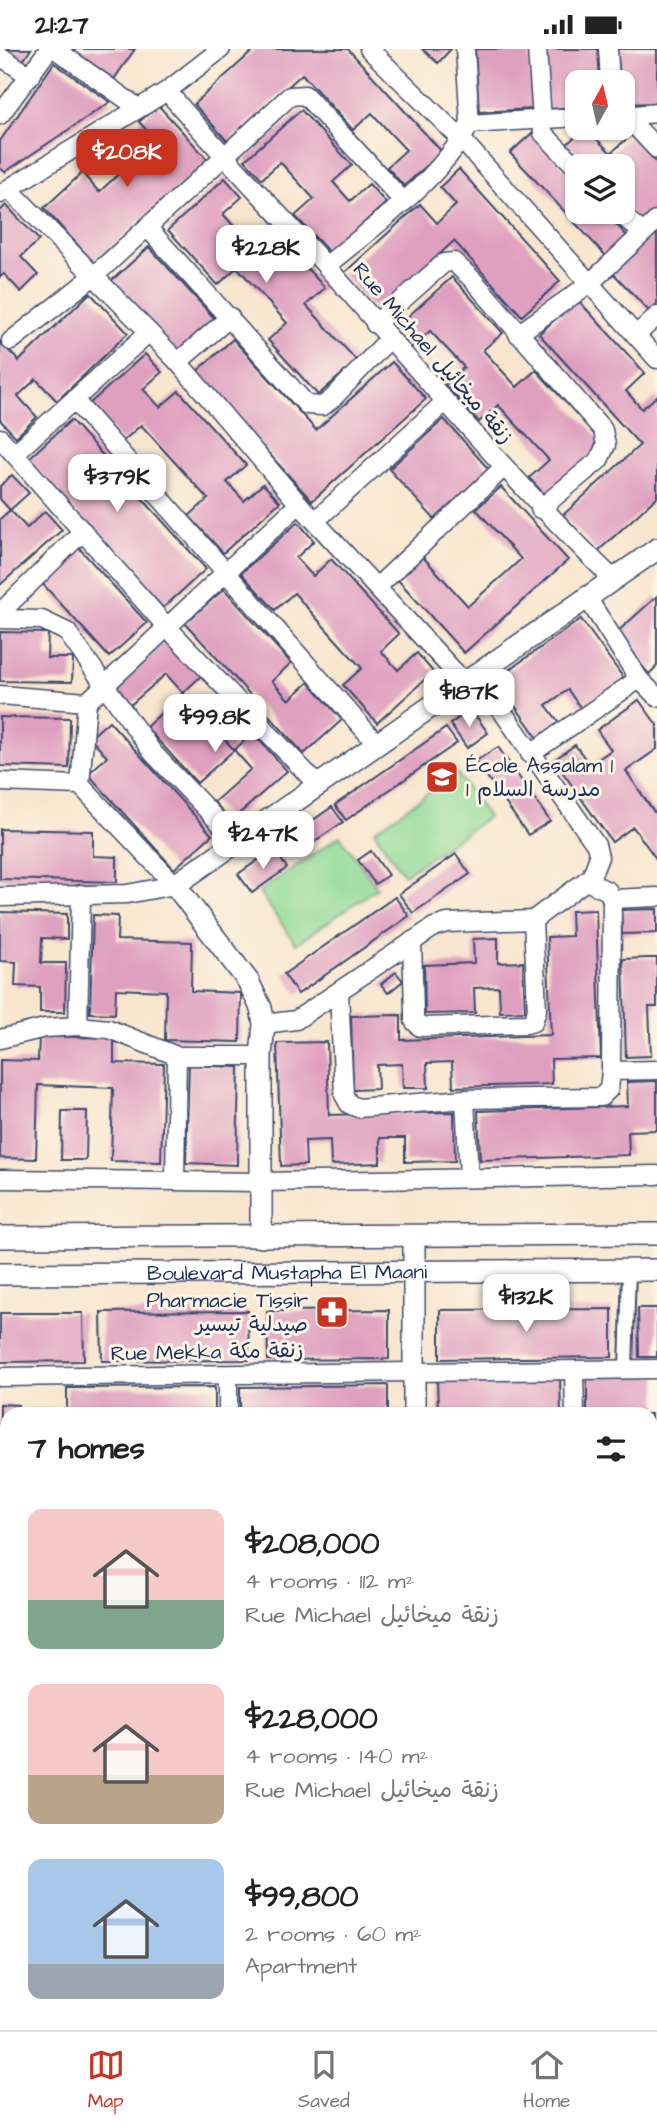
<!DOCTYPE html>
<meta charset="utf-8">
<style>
body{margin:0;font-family:"Architects Daughter","Playpen Sans Arabic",sans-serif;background:#f6f6f6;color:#222;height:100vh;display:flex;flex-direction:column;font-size:26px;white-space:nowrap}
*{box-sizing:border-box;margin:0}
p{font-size:23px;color:#767676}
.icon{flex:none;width:38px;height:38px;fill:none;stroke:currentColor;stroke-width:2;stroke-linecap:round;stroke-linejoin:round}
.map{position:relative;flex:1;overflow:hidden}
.panel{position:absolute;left:0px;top:1358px;width:658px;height:623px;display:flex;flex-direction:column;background:#fff;border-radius:21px 21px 0 0;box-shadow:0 2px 5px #0004}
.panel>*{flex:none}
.needle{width:46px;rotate:8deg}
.tools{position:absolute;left:565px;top:21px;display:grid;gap:14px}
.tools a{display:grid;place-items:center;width:70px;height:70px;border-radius:14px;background:#fff;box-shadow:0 2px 5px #0004;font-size:35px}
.price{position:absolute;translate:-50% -60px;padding:0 16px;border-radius:14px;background:#fff;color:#222;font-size:23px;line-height:46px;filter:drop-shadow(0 2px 4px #0008)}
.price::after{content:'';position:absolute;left:50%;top:42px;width:21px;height:16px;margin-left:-10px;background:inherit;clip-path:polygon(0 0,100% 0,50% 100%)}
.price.current{background:#c8321e;color:#fff}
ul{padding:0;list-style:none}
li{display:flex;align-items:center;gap:21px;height:175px;padding:0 28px}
li span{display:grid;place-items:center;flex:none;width:196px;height:140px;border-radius:14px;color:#555}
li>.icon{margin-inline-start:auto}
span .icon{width:84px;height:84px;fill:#fffc;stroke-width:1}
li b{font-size:30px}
h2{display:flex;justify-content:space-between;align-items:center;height:84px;padding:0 28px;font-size:30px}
.status{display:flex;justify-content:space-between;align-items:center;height:49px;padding:0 35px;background:#fff;direction:ltr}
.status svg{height:19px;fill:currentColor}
.tab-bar{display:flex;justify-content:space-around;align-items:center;height:98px;border-top:2px solid #e0e0e0;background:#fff;font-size:19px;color:#767676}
.tab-bar a{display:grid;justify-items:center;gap:4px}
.tab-bar .current{color:#c8321e}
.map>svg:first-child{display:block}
.green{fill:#90da96;stroke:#56847a;stroke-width:2}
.building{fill:#dfa0c0}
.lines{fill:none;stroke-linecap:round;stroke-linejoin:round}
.pedestrian-casing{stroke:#3c4a6f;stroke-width:16}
.minor-casing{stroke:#3c4a6f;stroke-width:21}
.tertiary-casing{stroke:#3c4a6f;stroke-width:24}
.pedestrian{stroke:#fff;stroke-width:12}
.minor{stroke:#fff;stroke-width:18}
.tertiary{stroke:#fff;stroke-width:21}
.labels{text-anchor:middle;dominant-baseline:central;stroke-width:6;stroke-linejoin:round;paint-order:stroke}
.street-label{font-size:21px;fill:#1b2f5e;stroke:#fcf5e5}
.poi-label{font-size:21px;fill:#1b2f5e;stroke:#fcf5e5;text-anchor:start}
</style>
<div class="status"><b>21:27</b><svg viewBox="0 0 49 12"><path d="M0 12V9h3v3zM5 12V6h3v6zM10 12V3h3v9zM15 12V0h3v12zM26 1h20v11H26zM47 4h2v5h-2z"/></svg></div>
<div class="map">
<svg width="657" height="1981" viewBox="0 0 657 1981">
<rect width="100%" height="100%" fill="#fcf5e5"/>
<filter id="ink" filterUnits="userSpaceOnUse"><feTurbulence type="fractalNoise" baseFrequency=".0143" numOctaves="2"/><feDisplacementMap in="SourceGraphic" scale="14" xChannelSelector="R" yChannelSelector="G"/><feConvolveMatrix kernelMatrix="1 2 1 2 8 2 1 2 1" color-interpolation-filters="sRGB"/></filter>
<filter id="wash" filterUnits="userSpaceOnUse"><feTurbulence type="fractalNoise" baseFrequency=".00686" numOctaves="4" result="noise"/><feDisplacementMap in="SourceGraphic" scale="28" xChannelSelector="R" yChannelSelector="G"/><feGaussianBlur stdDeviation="1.57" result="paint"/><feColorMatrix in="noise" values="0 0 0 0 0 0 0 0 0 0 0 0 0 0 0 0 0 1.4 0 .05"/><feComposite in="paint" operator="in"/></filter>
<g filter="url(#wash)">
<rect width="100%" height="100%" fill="#f8e5cd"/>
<!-- green -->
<g class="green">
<path d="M457 724 488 768 404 826 374 782Z"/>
<path d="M340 787 377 839 296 895 259 843Z"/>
</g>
<g id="blocks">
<!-- building -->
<g class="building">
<path d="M0 0H31L20 16Z"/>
<path d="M71 0H135L114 30Z"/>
<path d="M255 0H348L442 103 404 137 387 118 406 101 389 83 372 64 353 81 302 25 228 93 194 55Z"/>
<path d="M422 0H451L438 14Z"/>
<path d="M475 0H529L533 60 479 63Z"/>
<path d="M544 0H598L600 33H578V58L548 60Z"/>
<path d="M617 0H657V54L623 55Z"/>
<path d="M54 14 110 53 5 123 0 119V92Z"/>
<path d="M158 56 208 111 94 214 44 159 82 124 99 143 156 91 139 73Z"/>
<path d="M301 61 352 116 333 133 350 152 369 135 386 154 330 204 295 167 314 150 280 113 262 130 245 111Z"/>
<path d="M585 79 611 104 631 86 657 114V160L641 174 623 156V117H587L567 95Z"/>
<path d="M532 84 578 134V163H605L627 187 606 207 510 104Z"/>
<path d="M459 120 560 232 522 267 454 192 377 262 343 225 420 155 437 174 456 156 440 138Z"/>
<path d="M225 129 242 148 223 165 256 202 275 184 325 239 306 256 357 312 318 346 268 291 287 274 237 218 218 236 168 181Z"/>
<path d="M6 156 39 191 21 208 38 226 21 243 4 225 0 228V162Z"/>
<path d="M657 181V255L649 262 612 223Z"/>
<path d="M149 198 216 271 178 306 111 232Z"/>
<path d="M452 228 503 284 483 301 517 338 536 321 604 395 546 447 529 429 549 411 498 356 479 373 445 336 464 318 430 282 411 299 394 280Z"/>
<path d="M90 244 128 284 57 352 36 330 18 347 37 368 16 388 0 371V293L19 312Z"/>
<path d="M577 250 645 324 626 342 642 360 657 347V448L597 503 563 466 640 396 539 285Z"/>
<path d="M233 290 316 381 392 313 426 350 312 452 195 324Z"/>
<path d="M145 305 162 323 143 340 160 358 179 342 246 416 227 433 244 452 263 435 280 453 223 504 189 467 208 450 141 376 122 393 88 356Z"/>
<path d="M444 370 492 424 437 473 389 420Z"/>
<path d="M71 371 206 520 163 559 28 410Z"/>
<path d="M12 426 29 444 10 461 0 450V437Z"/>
<path d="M501 438 568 511 464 604 398 531 423 508 468 557 508 522 521 510 476 460Z"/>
<path d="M10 461 27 479 45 462 62 481 0 536V470Z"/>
<path d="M298 473 314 492 296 509 313 527 331 510 399 585 381 602 398 621 417 604 433 623 377 674 343 636 362 619 345 601 294 544 275 561 241 524Z"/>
<path d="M79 499 147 574 109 608 41 533Z"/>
<path d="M224 540 291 614 272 632 289 651 309 633 342 671 304 705 185 574Z"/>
<path d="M657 547V617L649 625 614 586Z"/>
<path d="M581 570 625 631 582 661 568 641 546 656 561 676 539 691 496 630Z"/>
<path d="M0 583 48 584 47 609H73L72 633 0 632Z"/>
<path d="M167 590 201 627 183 644 166 625 128 658 111 640Z"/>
<path d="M183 644 234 701 253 684 287 722 231 772 214 753 251 720 234 701 197 734 146 678Z"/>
<path d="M639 651 657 676V700L626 722 654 763 657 761V811L633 778 612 793 554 711 575 696 590 716 611 701 597 681Z"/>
<path d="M471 660 488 684 467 699 450 675Z"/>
<path d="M0 668 70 669 69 719 0 717Z"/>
<path d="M109 672 212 786 174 820 88 725 107 708 90 689Z"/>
<path d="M446 679 457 694 346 771 335 756Z"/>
<path d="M498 698 550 772 528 786 476 712Z"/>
<path d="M332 758 343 773 296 805 286 790Z"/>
<path d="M0 780 93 782V807L117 808V833L0 830Z"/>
<path d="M274 800 287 819 252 844 238 825Z"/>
<path d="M371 802 388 826 375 835 358 811Z"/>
<path d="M456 805 470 825 413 864 399 845Z"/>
<path d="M395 848 409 867 298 945 284 925Z"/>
<path d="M657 860V884L622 885 621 861Z"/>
<path d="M596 861 601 1009 551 1010 552 1035 527 1036 453 1038 452 1013 427 1014 428 1039H403L402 1015 377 1016 378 1040 353 1041 351 967 401 966V991L551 986 547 888 572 887 571 862Z"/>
<path d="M0 863 67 865V890L42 889 41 914H66L65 963H40V938L15 937 16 913 0 912Z"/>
<path d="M93 866 118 867 117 891 192 893 191 942 241 944 240 993 165 991 166 942 116 940 115 965 90 964Z"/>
<path d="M498 889V914L523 913 525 962 500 963 499 938 474 939 475 964 425 965 424 916 474 914 473 890Z"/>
<path d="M647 909H657V958H649L651 1007 626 1008 623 910Z"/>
<path d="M396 923 403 932 388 944 381 935Z"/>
<path d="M39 987 114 989V1014L164 1015 161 1113 111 1112 113 1039 38 1036 36 1110 0 1109V1011L38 1012Z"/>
<path d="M327 993 329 1066 454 1063 455 1112 405 1113V1089H380V1114L331 1116 330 1091 305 1092 306 1116 281 1117 277 994Z"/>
<path d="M189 1016 239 1018 237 1116 186 1114Z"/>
<path d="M657 1032V1081L628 1082 629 1106 480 1111 478 1062 628 1057 627 1033Z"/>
<path d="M62 1062H87L86 1111H61Z"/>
<path d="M638 1259H657V1308H639Z"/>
<path d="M612 1260V1308L440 1310V1261Z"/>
<path d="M389 1261V1310L268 1311 267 1262Z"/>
<path d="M248 1262 249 1311 102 1312 101 1263Z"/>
<path d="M0 1264H83L84 1312 0 1313Z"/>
<path d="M587 1327H657V1387H651V1365H587Z"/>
<path d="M437 1328H560L561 1365H438Z"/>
<path d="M388 1336V1365H240V1338Z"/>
<path d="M215 1338V1365H67V1339Z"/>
<path d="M0 1355 18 1356 17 1365H7V1372H0Z"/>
<path d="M0 1375H7V1401L0 1400Z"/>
<rect x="0" y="1422" width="7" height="49"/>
<rect x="651" y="1422" width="6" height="122"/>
<path d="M651 1569 657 1570V1618H651Z"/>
<rect x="651" y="1644" width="6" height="31"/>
<rect x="0" y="1652" width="7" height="30"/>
<rect x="0" y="1700" width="7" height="54"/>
<rect x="651" y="1702" width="6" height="69"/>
<rect x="651" y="1800" width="6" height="70"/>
<path d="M651 1921H657V1979H590V1974H651Z"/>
<path d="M0 1950 7 1951V1974H48L47 1981H0Z"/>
<path d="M84 1974H156L155 1981H82Z"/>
<rect x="223" y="1974" width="72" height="7"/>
<rect x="331" y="1974" width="49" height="7"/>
<rect x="488" y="1974" width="65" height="7"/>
</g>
</g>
</g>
<g filter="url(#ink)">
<use href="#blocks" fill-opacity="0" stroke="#3c4a6f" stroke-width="2"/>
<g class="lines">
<defs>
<path id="pedestrian" d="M626 1320 629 1220"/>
<g id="minor">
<path d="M55 0 137 58"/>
<path d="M369 0 462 91 657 310"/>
<path d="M465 0 470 75"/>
<path d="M537 0 543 84 578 120"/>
<path d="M608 0 610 33"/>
<path d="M0 7 30 27"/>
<path d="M167 42C218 103 274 159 327 218 421 324 512 432 613 530"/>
<path d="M0 66 49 0"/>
<path d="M623 67 657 64"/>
<path d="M627 68 657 100"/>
<path d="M10 141 178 313 299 455 463 632"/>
<path d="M0 145 167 42 221 0"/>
<path d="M618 163 643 184"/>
<path d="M148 179 307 356 323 357 333 349 388 291"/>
<path d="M326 217C374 177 440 131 470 75L578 68"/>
<path d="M375 275 444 214 454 213 473 231 603 381 606 396 599 411 540 460"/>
<path d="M518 285 589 235 657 171"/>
<path d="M636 286 657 267"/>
<path d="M11 292 95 226 290 47 305 46 404 153"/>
<path d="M178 313 230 268"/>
<path d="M74 351 377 695"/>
<path d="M0 389 166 577 316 734"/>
<path d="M15 404 149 283"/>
<path d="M315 472 445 353"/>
<path d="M377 538 503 419"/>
<path d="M586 547 639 630 657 648"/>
<path d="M0 564 83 482"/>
<path d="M0 570 42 571 67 583 153 704 236 791"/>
<path d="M0 646 87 653 299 455"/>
<path d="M530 705 639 630"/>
<path d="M0 733 80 736 175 836 127 845 0 848"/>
<path d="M80 736 87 653"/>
<path d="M586 832 608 842 612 850 657 848"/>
<path d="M412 892 414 963V972L420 978 526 975 533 973 537 961 533 871"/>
<path d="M339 943 344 1046 349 1055 358 1059 465 1050 601 1048 609 1040 611 1022 657 1021"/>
<path d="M264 975 296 971 434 878 447 874 533 871 591 828 599 808 596 796 476 625"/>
<path d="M78 977 81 845"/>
<path d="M0 990 45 979 78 977 109 980 177 1007H261"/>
<path d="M611 1022 612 850"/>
<path d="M465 1050 469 1128"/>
<path d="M0 1130 261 1133 657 1126"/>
<path d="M175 1131 177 1007"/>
<path d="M574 1322 575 1365"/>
<path d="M0 1328 657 1320"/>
<path d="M228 1365V1327"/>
<path d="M651 1402H657"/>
<path d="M0 1412H7"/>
<path d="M0 1486H7"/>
<path d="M651 1553H657"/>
<path d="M651 1630H657"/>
<path d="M0 1639H7"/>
<path d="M651 1688H657"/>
<path d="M0 1690H7"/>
<path d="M0 1762H7"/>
<path d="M651 1779H657"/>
<path d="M0 1856 7 1818"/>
<path d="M651 1897H657"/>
<path d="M208 1974V1981"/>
<path d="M64 1981 65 1974"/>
<path d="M317 1981V1974"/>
<path d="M576 1981V1974"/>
</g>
<g id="tertiary">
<path d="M414 1187V1365"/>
<path d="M0 1188 657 1185"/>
<path d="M261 1188V1007L264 975 261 959 248 932 175 836 657 500"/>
<path id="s1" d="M0 1225 657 1221"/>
<path d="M410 1981V1974"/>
</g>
</defs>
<!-- pedestrian casing -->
<use href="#pedestrian" class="pedestrian-casing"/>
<!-- minor casing -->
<use href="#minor" class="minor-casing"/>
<!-- tertiary casing -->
<use href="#tertiary" class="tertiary-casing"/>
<!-- pedestrian -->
<use href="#pedestrian" class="pedestrian"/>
<!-- minor -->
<use href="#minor" class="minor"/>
<!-- tertiary -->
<use href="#tertiary" class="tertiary"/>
</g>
</g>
<!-- icons -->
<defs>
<symbol id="school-square" viewBox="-11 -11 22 22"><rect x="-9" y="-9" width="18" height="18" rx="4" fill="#c8321e" stroke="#fcf5e5"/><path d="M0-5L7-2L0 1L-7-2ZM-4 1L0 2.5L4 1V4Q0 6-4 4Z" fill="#fff"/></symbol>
<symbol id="pharmacy-square" viewBox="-11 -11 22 22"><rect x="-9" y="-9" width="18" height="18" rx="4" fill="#c8321e" stroke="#fcf5e5"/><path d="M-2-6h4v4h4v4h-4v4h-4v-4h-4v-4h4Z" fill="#fff"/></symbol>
</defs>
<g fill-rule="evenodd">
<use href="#school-square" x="423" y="709" width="38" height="38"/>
<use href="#pharmacy-square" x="313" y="1244" width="38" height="38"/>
</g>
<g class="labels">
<!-- street labels -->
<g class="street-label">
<text transform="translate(433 304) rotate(49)">Rue Michael زنقة ميخائيل</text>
<text stroke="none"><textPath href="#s1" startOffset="287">Boulevard Mustapha El Maani</textPath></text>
<text transform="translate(207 1303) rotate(-1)">Rue Mekka زنقة مكة</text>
</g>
<!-- poi labels -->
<g class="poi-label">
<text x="466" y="716">École Assalam 1<tspan x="466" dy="24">مدرسة السلام 1</tspan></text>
<text x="308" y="1251" text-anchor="end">Pharmacie Tissir<tspan x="308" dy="24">صيدلية تيسير</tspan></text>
</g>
</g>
</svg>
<div class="tools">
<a><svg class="needle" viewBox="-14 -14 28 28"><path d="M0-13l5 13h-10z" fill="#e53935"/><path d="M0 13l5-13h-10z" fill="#767676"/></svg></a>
<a><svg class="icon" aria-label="layers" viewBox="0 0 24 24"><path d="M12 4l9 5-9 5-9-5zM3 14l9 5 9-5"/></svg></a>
</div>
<b class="price current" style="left:127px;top:140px">$208K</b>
<b class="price" style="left:266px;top:236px">$228K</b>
<b class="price" style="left:117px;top:465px">$379K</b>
<b class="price" style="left:469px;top:680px">$187K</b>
<b class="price" style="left:215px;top:705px">$99.8K</b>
<b class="price" style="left:263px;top:822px">$247K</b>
<b class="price" style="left:526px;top:1285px">$132K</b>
<section class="panel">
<h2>7 homes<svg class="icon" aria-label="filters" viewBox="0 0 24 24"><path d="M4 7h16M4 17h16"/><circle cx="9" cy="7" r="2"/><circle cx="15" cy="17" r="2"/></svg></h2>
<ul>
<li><span style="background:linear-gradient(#f6c9c9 65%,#7fa58c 0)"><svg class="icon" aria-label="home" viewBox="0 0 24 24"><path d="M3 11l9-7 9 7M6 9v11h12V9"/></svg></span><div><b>$208,000</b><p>4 rooms · 112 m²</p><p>Rue Michael زنقة ميخائيل</p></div></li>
<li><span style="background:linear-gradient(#f6c9c9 65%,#b9a48a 0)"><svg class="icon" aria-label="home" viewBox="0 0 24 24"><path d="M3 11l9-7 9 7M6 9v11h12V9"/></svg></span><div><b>$228,000</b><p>4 rooms · 140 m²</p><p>Rue Michael زنقة ميخائيل</p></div></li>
<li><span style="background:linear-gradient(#a9c7e8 75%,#9aa5b1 0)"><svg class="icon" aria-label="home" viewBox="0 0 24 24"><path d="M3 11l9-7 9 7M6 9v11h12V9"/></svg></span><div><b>$99,800</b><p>2 rooms · 60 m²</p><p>Apartment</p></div></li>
</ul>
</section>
</div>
<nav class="tab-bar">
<a class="current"><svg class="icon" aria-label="map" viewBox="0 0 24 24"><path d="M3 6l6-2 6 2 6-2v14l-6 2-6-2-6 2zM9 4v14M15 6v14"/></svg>Map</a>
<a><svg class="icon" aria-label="saved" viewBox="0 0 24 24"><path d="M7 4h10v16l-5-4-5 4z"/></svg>Saved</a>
<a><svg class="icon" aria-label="home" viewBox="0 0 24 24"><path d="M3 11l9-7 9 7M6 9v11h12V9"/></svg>Home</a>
</nav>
